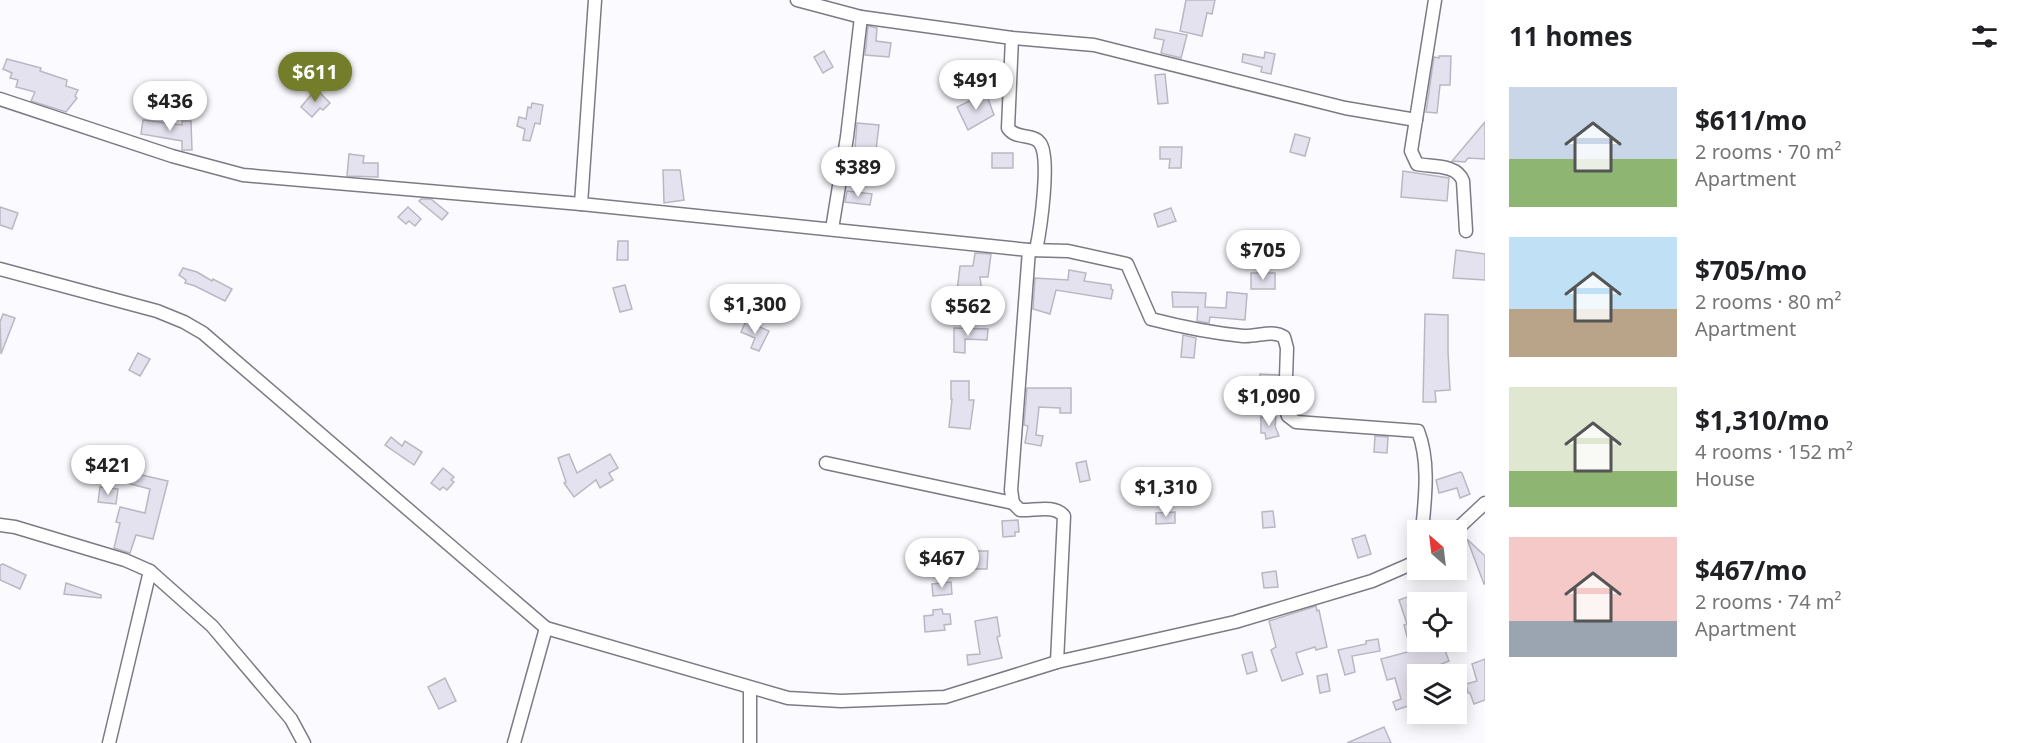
<!DOCTYPE html>
<meta charset="utf-8">
<style>
body{margin:0;font-family:"Noto Sans",sans-serif;background:#f6f6f6;color:#202124;height:100vh;display:flex;flex-direction:column;font-size:22px;white-space:nowrap}
*{box-sizing:border-box;margin:0}
p{font-size:20px;color:#757577}
.icon{flex:none;width:33px;height:33px;fill:none;stroke:currentColor;stroke-width:2;stroke-linecap:round;stroke-linejoin:round}
.map{position:relative;flex:1;overflow:hidden}
.drawer{display:flex;flex-direction:column;background:#fff;width:540px}
.drawer>*{flex:none}
.needle{width:39px;rotate:332deg}
.tools{position:absolute;left:1407px;top:520px;display:grid;gap:12px}
.tools a{display:grid;place-items:center;width:60px;height:60px;border-radius:0px;background:#fff;box-shadow:0 3px 15px #0003;font-size:30px}
.price{position:absolute;translate:-50% -51px;padding:0 14px;border-radius:21px;background:#fff;color:#222;font-size:20px;line-height:39px;filter:drop-shadow(0 2px 3px #0008)}
.price::after{content:'';position:absolute;left:50%;top:36px;width:18px;height:14px;margin-left:-9px;background:inherit;clip-path:polygon(0 0,100% 0,50% 100%)}
.price.active{background:#747d29;color:#fff}
ul{padding:0;list-style:none}
li{display:flex;align-items:center;gap:18px;height:150px;padding:0 24px}
li span{display:grid;place-items:center;flex:none;width:168px;height:120px;border-radius:0px;color:#555}
li>.icon{margin-inline-start:auto}
span .icon{width:72px;height:72px;fill:#fffc;stroke-width:1}
li b{font-size:26px}
h2{display:flex;justify-content:space-between;align-items:center;height:72px;padding:0 24px;font-size:26px}
main{display:flex;flex:1;min-height:0}
.map>svg:first-child{display:block}
.building{fill:#e5e2ef;stroke:#bab7c3;stroke-width:1.5}
.lines{fill:none;stroke-linecap:round;stroke-linejoin:round}
.minor-casing{stroke:#7c7a85;stroke-width:15}
.minor{stroke:#fff;stroke-width:12}
</style>
<main>
<div class="map">
<svg width="1485" height="743" viewBox="0 0 1485 743">
<rect width="100%" height="100%" fill="#fbfaff"/>
<!-- building -->
<g class="building">
<path d="M1186 0H1215L1212 14 1207 13 1202 36 1180 31Z"/>
<path d="M868 26 877 28 876 41 891 43 889 57 865 55Z"/>
<path d="M1156 29 1187 35 1181 58 1161 53 1164 40 1154 38Z"/>
<path d="M824 51 833 67 823 73 814 57Z"/>
<path d="M1265 52 1275 54 1271 74 1261 72 1262 67 1242 62 1243 54 1264 58Z"/>
<path d="M1439 56H1451L1450 85H1440L1437 113 1426 112 1434 57 1439 58Z"/>
<path d="M7 59 41 68 40 71 67 80 66 86 78 90 75 96 77 98 66 112 31 101 35 92 16 87 18 80 10 78 12 73 3 69Z"/>
<path d="M1165 74 1168 103 1158 104 1155 75Z"/>
<path d="M316 89 330 103 323 110 320 108 312 117 301 107Z"/>
<path d="M986 93 994 115 968 130 957 107Z"/>
<path d="M532 103 543 105 540 124 535 123 530 141 523 140 525 129 517 126 519 117 526 119 528 107 531 108Z"/>
<path d="M143 120 182 125V121H191L192 150H182V141L141 134Z"/>
<path d="M1485 122V159L1468 158 1465 162 1452 161Z"/>
<path d="M857 123 879 125 876 150 885 151 883 162 852 157 855 147Z"/>
<path d="M1295 134 1310 138 1305 156 1290 152Z"/>
<path d="M1160 147H1182L1181 168H1169L1170 159H1160Z"/>
<rect x="992" y="153" width="21" height="15"/>
<path d="M349 154 364 156 363 163H378V177L347 176Z"/>
<path d="M663 170H680L684 200 664 203Z"/>
<path d="M1403 171 1449 178 1447 201 1401 197Z"/>
<path d="M847 191 872 194 870 205 845 202Z"/>
<path d="M421 199H431L448 213 442 220 419 201Z"/>
<path d="M0 207 18 213 12 229 0 225Z"/>
<path d="M408 207 421 219 415 226 409 221 406 224 398 217Z"/>
<path d="M1171 208 1176 221 1158 227 1154 214Z"/>
<path d="M618 241H628V260H617Z"/>
<path d="M1456 250 1485 254V280L1453 278Z"/>
<path d="M975 253 991 254 988 277H980L983 300H956L960 266H973Z"/>
<path d="M183 268 197 272 212 281 213 279 232 289 225 301 195 286 185 283 186 280 179 275Z"/>
<path d="M1069 270 1086 273 1084 281 1111 285V289L1113 290 1111 299 1056 290 1050 314 1033 309 1035 278 1068 280Z"/>
<rect x="1251" y="273" width="24" height="16"/>
<path d="M625 285 632 309 620 312 613 288Z"/>
<path d="M1172 292 1206 293 1205 307 1226 308 1227 292 1247 294 1245 320 1210 317 1209 323 1197 321 1198 307H1173Z"/>
<path d="M3 314 15 318 1 354 0 322Z"/>
<path d="M1425 314 1448 315V351L1450 390 1435 391 1436 402H1423Z"/>
<path d="M746 321 769 331 759 351 751 348 755 338 741 332Z"/>
<path d="M954 328 988 329 987 340 965 339V353L954 352Z"/>
<path d="M1183 335 1196 338 1194 358 1181 357Z"/>
<path d="M138 353 150 359 140 376 129 370Z"/>
<path d="M1260 374 1278 375 1277 391 1259 390Z"/>
<path d="M951 381H969V400H974L970 429 949 427 952 399H951Z"/>
<path d="M1027 388H1071V413H1060V408L1039 407 1036 435 1043 436 1041 446 1025 443 1028 426 1024 425Z"/>
<path d="M1261 417H1276L1275 426 1279 436 1266 439 1265 433H1261Z"/>
<path d="M1375 436 1388 437 1387 453 1374 452Z"/>
<path d="M391 437 402 446 405 441 422 452 414 465 385 445Z"/>
<path d="M569 454 577 473 610 454 618 468 609 473 613 480 600 488 596 480 574 497 564 483 566 482 558 458Z"/>
<path d="M1086 461 1090 480 1080 482 1076 463Z"/>
<path d="M443 468 454 477 451 480 454 482 447 490 443 487 440 490 431 483Z"/>
<path d="M104 470 133 473 168 481 153 539 136 535 130 553 114 548 120 523 116 522 120 507 145 513 150 489 103 477Z"/>
<path d="M1460 472 1462 473 1470 494 1460 498 1457 488 1439 493 1436 480Z"/>
<path d="M100 487 118 489 116 504 98 502Z"/>
<path d="M1273 511 1275 527 1263 528 1262 512Z"/>
<path d="M1175 512V523L1156 524V513Z"/>
<path d="M1018 520 1019 532H1015V536L1003 537 1002 521Z"/>
<path d="M1365 535 1371 554 1358 558 1352 539Z"/>
<path d="M1467 539 1485 556V584H1484Z"/>
<path d="M973 551H988L987 569H973Z"/>
<path d="M3 564 26 575 20 589 0 580V565Z"/>
<path d="M1276 571 1278 587 1264 588 1262 573Z"/>
<path d="M951 582 952 594 933 596 932 584Z"/>
<path d="M66 583 101 595V598L64 594Z"/>
<path d="M1413 595 1418 606V642H1442L1449 661 1409 677 1417 703 1396 710 1393 702 1401 699 1395 678 1387 680 1381 659 1411 651 1404 625 1407 624 1399 600Z"/>
<path d="M1316 606 1317 611 1319 610 1327 647 1316 650 1315 647 1296 653 1303 674 1282 681 1271 650 1276 647 1269 621Z"/>
<path d="M942 609 943 614H950L951 624 944 625 945 630 925 632 924 616 933 615V610Z"/>
<path d="M997 617 1000 636 997 637 1002 658 968 665 967 655 980 654 975 621Z"/>
<path d="M1378 639 1380 651 1352 656 1355 672 1345 675 1338 650 1366 644V641Z"/>
<path d="M1252 652 1257 671 1247 674 1242 655Z"/>
<path d="M1485 659V700L1474 704 1470 693H1468L1466 684 1477 681 1472 664Z"/>
<path d="M1327 674 1330 691 1320 693 1317 676Z"/>
<path d="M445 678 456 701 439 709 428 687Z"/>
<path d="M1384 727 1391 743H1347Z"/>
</g>
<g class="lines">
<defs>
<g id="minor">
<path d="M797 0 861 17 1012 38 1094 45 1345 108 1416 120"/>
<path d="M1435 0 1411 151 1417 164C1432 167 1457 164 1463 181L1466 231"/>
<path d="M1012 38 1008 128C1016 140 1033 133 1040 143 1051 158 1040 231 1036 250"/>
<path d="M0 99 172 156 243 175 581 204 1029 250 1068 251 1127 264 1151 319C1182 327 1212 333 1243 336 1258 337 1272 329 1284 337L1287 348 1285 408 1288 416 1296 422 1418 431C1430 462 1425 499 1422 531"/>
<path d="M581 204 595 0"/>
<path d="M832 229 847 137 861 17"/>
<path d="M1029 250 1011 490 1013 503 1020 510C1034 511 1054 504 1064 516L1057 662"/>
<path d="M0 269 157 311 184 322 203 333 546 628 788 698 841 701 945 697 1057 662 1235 622 1372 581 1418 561"/>
<path d="M826 463 1013 503"/>
<path d="M0 525 15 527 125 560 150 571 212 626 291 719 304 743"/>
<path d="M1455 531 1485 503"/>
<path d="M750 688V743"/>
<path d="M109 743 150 571"/>
<path d="M514 743 546 628"/>
</g>
</defs>
<!-- minor casing -->
<use href="#minor" class="minor-casing"/>
<!-- minor -->
<use href="#minor" class="minor"/>
</g>
</svg>
<div class="tools">
<a><svg class="needle" viewBox="-14 -14 28 28"><path d="M0-13l5 13h-10z" fill="#e53935"/><path d="M0 13l5-13h-10z" fill="#757577"/></svg></a>
<a><svg class="icon" aria-label="locate" viewBox="0 0 24 24"><circle cx="12" cy="12" r="6"/><path d="M12 2v4M12 18v4M2 12h4M18 12h4"/></svg></a>
<a><svg class="icon" aria-label="layers" viewBox="0 0 24 24"><path d="M12 4l9 5-9 5-9-5zM3 14l9 5 9-5"/></svg></a>
</div>
<b class="price active" style="left:315px;top:103px">$611</b>
<b class="price" style="left:976px;top:111px">$491</b>
<b class="price" style="left:170px;top:132px">$436</b>
<b class="price" style="left:858px;top:198px">$389</b>
<b class="price" style="left:1263px;top:281px">$705</b>
<b class="price" style="left:755px;top:335px">$1,300</b>
<b class="price" style="left:968px;top:337px">$562</b>
<b class="price" style="left:1269px;top:427px">$1,090</b>
<b class="price" style="left:108px;top:496px">$421</b>
<b class="price" style="left:1166px;top:518px">$1,310</b>
<b class="price" style="left:942px;top:589px">$467</b>
</div>
<section class="drawer">
<h2>11 homes<svg class="icon" aria-label="filters" viewBox="0 0 24 24"><path d="M4 7h16M4 17h16"/><circle cx="9" cy="7" r="2"/><circle cx="15" cy="17" r="2"/></svg></h2>
<ul>
<li><span style="background:linear-gradient(#c9d6e8 60%,#8fb573 0)"><svg class="icon" aria-label="home" viewBox="0 0 24 24"><path d="M3 11l9-7 9 7M6 9v11h12V9"/></svg></span><div><b>$611/mo</b><p>2 rooms · 70 m²</p><p>Apartment</p></div></li>
<li><span style="background:linear-gradient(#bfe0f5 60%,#b9a48a 0)"><svg class="icon" aria-label="home" viewBox="0 0 24 24"><path d="M3 11l9-7 9 7M6 9v11h12V9"/></svg></span><div><b>$705/mo</b><p>2 rooms · 80 m²</p><p>Apartment</p></div></li>
<li><span style="background:linear-gradient(#dfe7d0 70%,#8fb573 0)"><svg class="icon" aria-label="home" viewBox="0 0 24 24"><path d="M3 11l9-7 9 7M6 9v11h12V9"/></svg></span><div><b>$1,310/mo</b><p>4 rooms · 152 m²</p><p>House</p></div></li>
<li><span style="background:linear-gradient(#f6c9c9 70%,#9aa5b1 0)"><svg class="icon" aria-label="home" viewBox="0 0 24 24"><path d="M3 11l9-7 9 7M6 9v11h12V9"/></svg></span><div><b>$467/mo</b><p>2 rooms · 74 m²</p><p>Apartment</p></div></li>
</ul>
</section>
</main>
